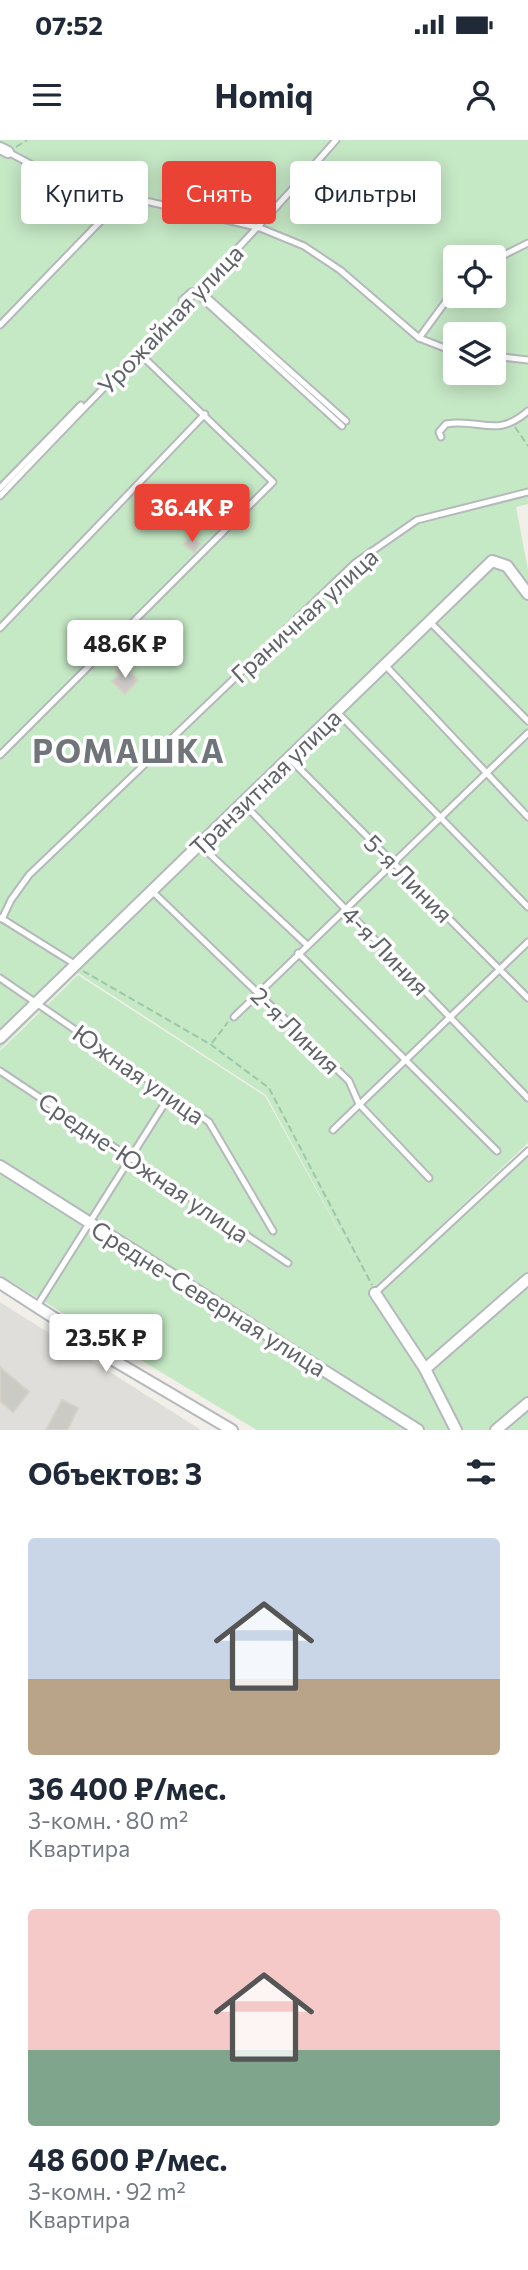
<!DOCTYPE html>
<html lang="ru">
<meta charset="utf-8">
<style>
body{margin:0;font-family:Commissioner,sans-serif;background:#f6f6f7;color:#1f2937;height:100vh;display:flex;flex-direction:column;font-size:26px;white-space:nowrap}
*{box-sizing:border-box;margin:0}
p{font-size:23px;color:#747a83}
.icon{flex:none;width:38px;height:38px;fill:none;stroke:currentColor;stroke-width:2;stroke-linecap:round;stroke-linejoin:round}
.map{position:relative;height:1290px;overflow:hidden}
.sheet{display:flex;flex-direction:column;background:#fff;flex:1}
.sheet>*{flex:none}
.hud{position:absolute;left:21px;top:21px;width:486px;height:63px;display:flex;gap:14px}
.fabs{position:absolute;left:443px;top:105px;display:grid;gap:14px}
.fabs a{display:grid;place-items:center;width:63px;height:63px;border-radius:7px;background:#fff;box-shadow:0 4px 18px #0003;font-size:35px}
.price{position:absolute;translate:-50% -60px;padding:0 16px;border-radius:7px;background:#fff;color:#222;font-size:23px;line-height:46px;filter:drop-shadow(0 2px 4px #0008)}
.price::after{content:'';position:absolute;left:50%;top:42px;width:21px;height:16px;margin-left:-10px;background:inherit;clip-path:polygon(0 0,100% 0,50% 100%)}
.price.selected{background:#ea4335;color:#fff}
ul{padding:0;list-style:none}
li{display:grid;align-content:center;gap:14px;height:371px;padding:0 28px}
li span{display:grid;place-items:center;height:217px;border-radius:7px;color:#555}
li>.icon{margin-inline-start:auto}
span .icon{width:126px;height:126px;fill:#fffc;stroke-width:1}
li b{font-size:30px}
h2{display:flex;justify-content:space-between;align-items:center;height:84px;padding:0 28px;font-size:30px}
.chip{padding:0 24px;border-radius:7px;background:#fff;box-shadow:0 4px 18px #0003;font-size:24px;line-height:63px}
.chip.selected{background:#ea4335;color:#fff}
.status{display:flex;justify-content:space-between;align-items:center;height:49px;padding:0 35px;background:#fff;direction:ltr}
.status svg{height:19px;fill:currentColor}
header{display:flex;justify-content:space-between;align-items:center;height:91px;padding:0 28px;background:#fff;font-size:32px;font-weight:700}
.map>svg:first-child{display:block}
.industrial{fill:#e0deda}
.green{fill:#c5e8c5;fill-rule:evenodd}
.building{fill:#cccac5;stroke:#d6d1c6;stroke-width:2}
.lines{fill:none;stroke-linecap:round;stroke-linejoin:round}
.service-casing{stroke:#b5b8bc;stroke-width:9}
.minor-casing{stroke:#b5b8bc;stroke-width:14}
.path{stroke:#9cc7a9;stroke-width:2;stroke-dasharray:7 3.5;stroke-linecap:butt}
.service{stroke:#fff;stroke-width:5}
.minor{stroke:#fff;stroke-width:10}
.labels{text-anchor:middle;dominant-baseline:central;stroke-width:7;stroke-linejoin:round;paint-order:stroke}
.street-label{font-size:24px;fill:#5f6368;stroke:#fff}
.district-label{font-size:32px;font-weight:bold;letter-spacing:2px;fill:#70757a;stroke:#fff}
</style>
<div class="status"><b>07:52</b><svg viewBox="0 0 49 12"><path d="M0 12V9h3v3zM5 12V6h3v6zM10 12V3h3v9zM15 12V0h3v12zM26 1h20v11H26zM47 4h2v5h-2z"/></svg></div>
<header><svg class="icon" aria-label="menu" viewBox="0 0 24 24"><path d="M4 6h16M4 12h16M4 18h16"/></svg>Homiq<svg class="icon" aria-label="person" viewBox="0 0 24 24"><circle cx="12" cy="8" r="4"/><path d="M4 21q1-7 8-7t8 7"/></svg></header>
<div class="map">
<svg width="528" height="1290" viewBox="0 0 528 1290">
<rect width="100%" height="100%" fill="#f1efe8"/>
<!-- industrial -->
<path class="industrial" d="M0 1162 201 1290H0Z"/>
<!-- green -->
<path class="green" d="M0 0H528V364L516 367 528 430V1003L371 1152 528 1006V1290H257L0 1135V911L78 835 265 956 363 1135 266 955 78 833 0 909ZM455 117H494V156H455ZM455 194H494V233H455Z"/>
<!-- building -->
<g class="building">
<path d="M191 396 200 404 194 412 184 404Z"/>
<path d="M120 527 123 530 125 528 138 540 125 554 112 541 119 535 116 531Z"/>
<path d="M0 1227 29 1252 13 1272 0 1261Z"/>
<path d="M62 1260 78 1268 67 1290H46Z"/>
</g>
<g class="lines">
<defs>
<g id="service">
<path d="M8 12 81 51 150 62 260 88 304 106 340 130 419 198 455 212"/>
<path d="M494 120 528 103"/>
<path d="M198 149 346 281"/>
<path d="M182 160 191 152H195L342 286"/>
<path d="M0 185 123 58"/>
<path d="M419 198 455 149"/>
<path d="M494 216 528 220"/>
<path d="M441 297 439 292 446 284C481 278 496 299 528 271"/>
<path d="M0 348 81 265"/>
<path d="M0 356C112 237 229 123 336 0"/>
<path d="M430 482 528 581"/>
<path d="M0 488 205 274"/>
<path d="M385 525 528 677"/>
<path d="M337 572 528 767"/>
<path d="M0 615 273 342 137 211"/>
<path d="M289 618 528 858"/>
<path d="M243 663 528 958"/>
<path d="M200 705 306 804"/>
<path d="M152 751 349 941 359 964 429 1038"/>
<path d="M1 778 73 823"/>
<path d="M2 779 11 760 29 735 355 423 417 380 528 352"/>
<path d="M298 813 497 1011"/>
<path d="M0 838 209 982 273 1091"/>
<path d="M234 877 528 593"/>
<path d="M0 931 288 1123"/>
<path d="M333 990 528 802"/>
<path d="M375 1153 528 1011"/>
<path d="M37 1166 170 955"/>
</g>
<g id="minor">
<path d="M0 8 8 12"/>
<path d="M0 898 492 421 507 426 528 454"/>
<path d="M0 1026 418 1290"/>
<path d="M0 1143 93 1203 108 1217 232 1290"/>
<path d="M375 1153 425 1229 456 1290"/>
<path d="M425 1229 528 1139"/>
<path d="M496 1290 528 1263"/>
</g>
</defs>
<!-- service casing -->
<use href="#service" class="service-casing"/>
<!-- minor casing -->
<use href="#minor" class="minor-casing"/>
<!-- path -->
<g class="path">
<path d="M16 7 27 0"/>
<path d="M515 287 528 306"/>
<path d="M83 831 210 904 269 948 372 1145"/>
<path d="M212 903 228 882"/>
</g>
<!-- service -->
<use href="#service" class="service"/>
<!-- minor -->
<use href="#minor" class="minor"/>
</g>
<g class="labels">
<!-- street labels -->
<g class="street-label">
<text transform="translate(170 179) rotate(-46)">Урожайная улица</text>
<text transform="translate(304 475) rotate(-42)">Граничная улица</text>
<text transform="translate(265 642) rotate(-44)">Транзитная улица</text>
<text transform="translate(409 738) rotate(45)">5-я Линия</text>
<text transform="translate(386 810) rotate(46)">4-я Линия</text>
<text transform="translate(296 890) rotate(44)">2-я Линия</text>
<text transform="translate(139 934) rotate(35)">Южная улица</text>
<text transform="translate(144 1027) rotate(34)">Средне-Южная улица</text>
<text transform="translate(209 1158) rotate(32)">Средне-Северная улица</text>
</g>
<!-- district labels -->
<g class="district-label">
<text x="129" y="610">РОМАШКА</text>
</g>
</g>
</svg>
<div class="fabs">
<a><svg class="icon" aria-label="locate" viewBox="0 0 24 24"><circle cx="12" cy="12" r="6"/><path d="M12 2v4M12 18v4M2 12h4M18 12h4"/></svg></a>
<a><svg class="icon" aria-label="layers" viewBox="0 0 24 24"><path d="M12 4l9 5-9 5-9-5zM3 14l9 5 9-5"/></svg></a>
</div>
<b class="price selected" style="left:192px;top:404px">36.4K ₽</b>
<b class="price" style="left:125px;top:540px">48.6K ₽</b>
<b class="price" style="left:106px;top:1234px">23.5K ₽</b>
<div class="hud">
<a class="chip">Купить</a>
<a class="chip selected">Снять</a>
<a class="chip">Фильтры</a>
</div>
</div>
<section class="sheet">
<h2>Объектов: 3<svg class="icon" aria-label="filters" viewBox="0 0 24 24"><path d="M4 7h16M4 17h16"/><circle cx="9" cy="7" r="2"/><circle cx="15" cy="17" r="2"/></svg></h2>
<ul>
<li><span style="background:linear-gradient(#c9d6e8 65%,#b9a48a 0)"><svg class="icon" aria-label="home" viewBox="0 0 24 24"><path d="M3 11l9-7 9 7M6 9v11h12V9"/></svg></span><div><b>36 400 ₽/мес.</b><p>3-комн. · 80 m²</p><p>Квартира</p></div></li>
<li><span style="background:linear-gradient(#f6c9c9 65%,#7fa58c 0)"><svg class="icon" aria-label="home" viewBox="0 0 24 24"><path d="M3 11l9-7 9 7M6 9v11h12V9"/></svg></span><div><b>48 600 ₽/мес.</b><p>3-комн. · 92 m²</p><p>Квартира</p></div></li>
</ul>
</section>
